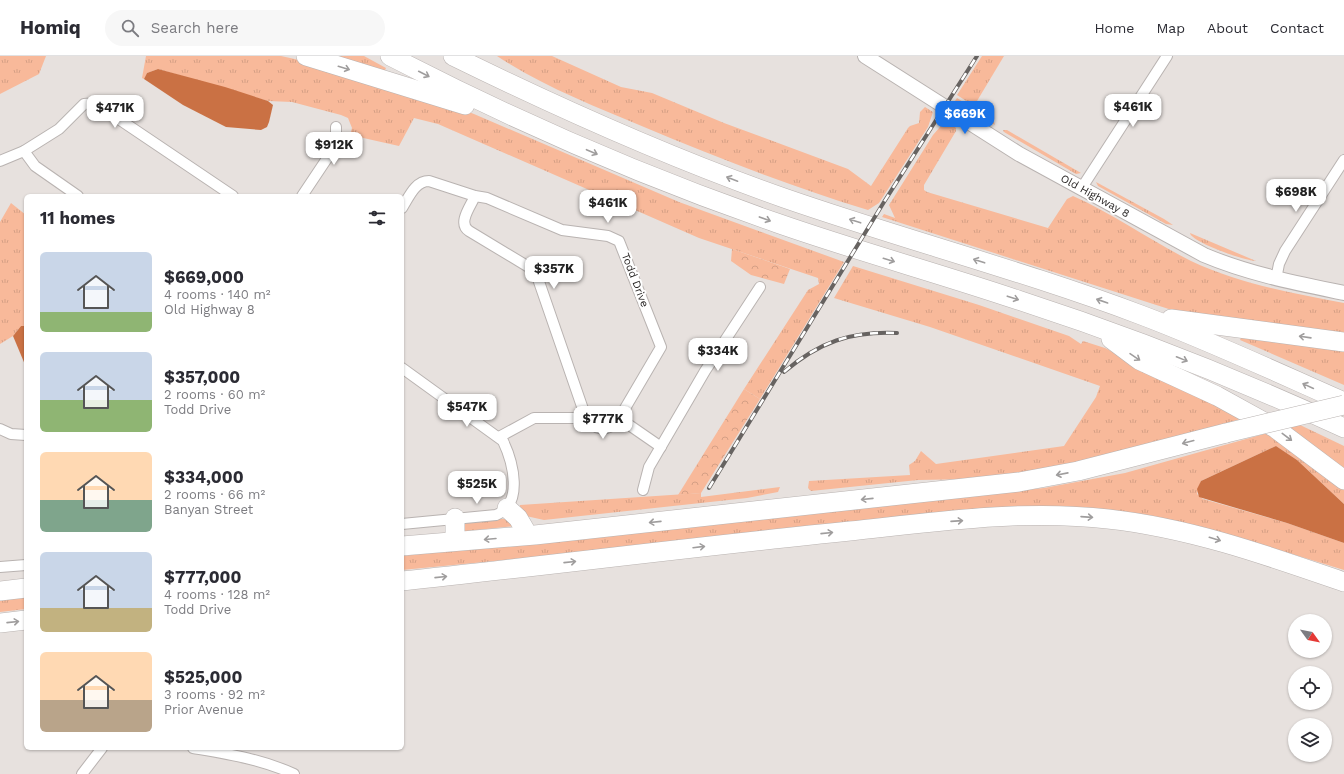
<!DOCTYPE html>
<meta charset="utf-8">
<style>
body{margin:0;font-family:"Work Sans",sans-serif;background:#f7f7f7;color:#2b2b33;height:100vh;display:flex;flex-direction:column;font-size:15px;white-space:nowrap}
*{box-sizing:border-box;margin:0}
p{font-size:13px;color:#7c7c81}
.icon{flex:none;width:22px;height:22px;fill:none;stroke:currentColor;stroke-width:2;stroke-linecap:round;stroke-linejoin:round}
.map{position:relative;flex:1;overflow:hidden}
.panel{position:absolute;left:24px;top:138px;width:380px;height:556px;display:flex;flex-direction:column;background:#fff;border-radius:6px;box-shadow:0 1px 3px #0004}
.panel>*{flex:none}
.needle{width:26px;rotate:123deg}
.fabs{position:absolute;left:1288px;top:558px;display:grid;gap:8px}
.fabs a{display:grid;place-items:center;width:44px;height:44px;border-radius:50%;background:#fff;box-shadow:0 1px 3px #0004;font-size:20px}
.price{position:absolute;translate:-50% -34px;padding:0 9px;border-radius:8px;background:#fff;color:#222;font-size:13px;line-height:26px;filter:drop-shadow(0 1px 2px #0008)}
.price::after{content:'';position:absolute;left:50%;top:24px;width:12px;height:9px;margin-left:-6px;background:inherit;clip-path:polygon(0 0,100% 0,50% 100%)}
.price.selected{background:#1a73e8;color:#fff}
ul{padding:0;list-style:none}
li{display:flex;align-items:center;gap:12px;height:100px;padding:0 16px}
li span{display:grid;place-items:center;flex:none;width:112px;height:80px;border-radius:6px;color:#555}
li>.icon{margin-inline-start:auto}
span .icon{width:48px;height:48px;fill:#fffc;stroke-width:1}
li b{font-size:17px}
h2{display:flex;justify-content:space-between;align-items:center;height:48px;padding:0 16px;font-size:17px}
header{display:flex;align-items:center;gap:24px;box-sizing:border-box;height:56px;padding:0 20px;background:#fff;border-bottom:1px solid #e1e1e2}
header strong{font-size:19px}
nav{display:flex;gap:22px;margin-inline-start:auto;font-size:14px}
.search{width:280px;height:36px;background:#f7f7f7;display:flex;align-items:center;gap:10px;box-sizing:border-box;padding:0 14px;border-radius:22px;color:#7c7c81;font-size:15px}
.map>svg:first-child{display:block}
.grass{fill:url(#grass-tufts)}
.forest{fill:url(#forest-crowns)}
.water{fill:#ca7144}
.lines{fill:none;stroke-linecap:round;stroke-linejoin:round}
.street-casing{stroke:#b9b3b1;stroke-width:12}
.secondary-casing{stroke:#b9b3b1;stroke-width:16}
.highway-casing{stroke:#b9b3b1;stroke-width:20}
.street{stroke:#fff;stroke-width:10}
.secondary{stroke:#fff;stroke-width:14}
.highway{stroke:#fff;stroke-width:19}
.rail-casing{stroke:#676361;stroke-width:4}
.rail{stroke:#fff;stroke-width:2.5;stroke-dasharray:8;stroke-linecap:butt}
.highway-bridge-casing{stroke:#b9b3b1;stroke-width:20;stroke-linecap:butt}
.highway-bridge{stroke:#fff;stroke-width:19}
.oneway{stroke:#9f9d9d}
.labels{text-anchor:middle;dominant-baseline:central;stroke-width:4;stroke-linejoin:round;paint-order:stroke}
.street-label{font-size:11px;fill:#292625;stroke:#fff}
</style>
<header>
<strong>Homiq</strong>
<div class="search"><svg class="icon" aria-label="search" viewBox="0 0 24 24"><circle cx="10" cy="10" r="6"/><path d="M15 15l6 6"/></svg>Search here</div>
<nav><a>Home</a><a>Map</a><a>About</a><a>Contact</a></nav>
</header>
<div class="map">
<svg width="1344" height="718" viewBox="0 0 1344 718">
<defs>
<pattern id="grass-tufts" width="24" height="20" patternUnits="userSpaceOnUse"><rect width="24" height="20" fill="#f8b99a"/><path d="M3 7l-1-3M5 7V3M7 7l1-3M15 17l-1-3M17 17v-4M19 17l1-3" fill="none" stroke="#d59f85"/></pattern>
<pattern id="forest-crowns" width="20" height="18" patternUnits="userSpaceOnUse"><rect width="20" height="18" fill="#f8b99a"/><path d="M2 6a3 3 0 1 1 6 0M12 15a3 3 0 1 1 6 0" fill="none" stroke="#d59f85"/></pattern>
</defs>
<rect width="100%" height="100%" fill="#e7e1de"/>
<!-- grass -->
<g class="grass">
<path d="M0 0H46L39 18 0 38Z"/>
<path d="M146 0H281L317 8 448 48 474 58 679 146 844 206 760 343 744 333 808 234 819 228 818 222 699 182 438 68 414 62 399 90 350 79 352 72 348 62 341 59 292 46 268 45 158 13 147 17 144 23 142 22Z"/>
<path d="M319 0H364L386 12 383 19Z"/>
<path d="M497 0H552L621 31 652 37 724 67 848 113 871 130 908 72 910 70 919 67 920 56 925 51 933 56 928 71 879 147 868 154C792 131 718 102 644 71 594 50 542 30 497 0Z"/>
<path d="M982 0H1004L974 50 957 39Z"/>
<path d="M957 42 994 66 995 69 955 45Z"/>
<path d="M946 64 956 72V75L924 129V134L927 136 1048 172 1067 143 1073 140C1114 158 1151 185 1191 205 1240 228 1292 237 1344 247V280L1175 255 882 161 884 158 895 162 889 149 933 79Z"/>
<path d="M1003 74H1007L1081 117 1076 118 1004 76Z"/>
<path d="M1096 126 1164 163 1173 169 1166 168 1098 130Z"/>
<path d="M11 147 26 159V270H21L13 280 0 288V166Z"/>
<path d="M1190 177 1256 205C1245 205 1191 186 1190 177Z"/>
<path d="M853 210 979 249 1069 280 1081 288 1083 285 1105 292 1244 362 1101 403 1069 410 974 423 918 424 811 435 808 432 809 425 910 419 909 409 915 405 921 395 936 408 1064 390 1096 341 1100 330 930 271 834 242Z"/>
<path d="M1243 277 1344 289V329L1240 284Z"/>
<path d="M1298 368 1344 390V419L1281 372Z"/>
<path d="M1271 376 1344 430V448L1297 404 1276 390 1201 425 1197 438 1203 443 1287 467 1344 487V514L1246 484 1118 456 555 499 402 514V500L1044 432 1125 417Z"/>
<path d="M780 431 778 436 747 442 544 464 526 460 519 455 520 449 701 437V441Z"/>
<path d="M471 463H509L514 470 458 476 460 469Z"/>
<path d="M26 540V553L0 556V543Z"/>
</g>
<!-- forest -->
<g class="forest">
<path d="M732 193 790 213 784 228 751 219 731 205Z"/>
<path d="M744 333 760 343 701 437 678 439Z"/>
</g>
<!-- water -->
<g class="water">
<path d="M158 13 225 31 268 45 273 49 269 66 267 71 261 74 226 71 183 49 144 23 147 17Z"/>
<path d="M21 270H26V311L13 280Z"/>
<path d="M1276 390 1297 404 1344 448V487L1287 467 1199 441 1197 433 1201 425Z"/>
</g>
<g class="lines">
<defs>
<g id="street">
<path d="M24 95 35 110 78 140"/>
<path d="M0 105 24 95 59 73 84 48 95 47 233 140"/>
<path d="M1081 133 1167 0"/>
<path d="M302 140 336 89V71"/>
<path d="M402 152C409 141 415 125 429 125L475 140 487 142 562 174 608 180 619 185 661 291 617 366C606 376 594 374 586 362L536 217 532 213 469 175C457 167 471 150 475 140"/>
<path d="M1276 223 1279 208 1285 195 1344 104"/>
<path d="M402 312 503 385C513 406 524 448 496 459L402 468"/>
<path d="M619 362 661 391"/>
<path d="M0 373 11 378 26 379"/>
<path d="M499 381 534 362H586"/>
<path d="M643 434 649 411 705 315 760 231"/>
<path d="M0 511 26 509"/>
<path d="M193 692C228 698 261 703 294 718"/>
<path d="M82 718 102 692"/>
</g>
<path id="secondary" d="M865 0 1019 98 1204 199C1249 218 1296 227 1344 237"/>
<g id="highway">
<path d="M306 0 465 49"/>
<path d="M390 0C515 65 644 121 777 167 857 195 938 217 1018 244 1129 280 1238 323 1344 372"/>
<path d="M453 0C561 53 670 102 784 142 902 183 1024 215 1141 259 1210 285 1276 316 1344 346"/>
<path d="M1171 263 1344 286"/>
<path d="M1111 283 1139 304 1217 340 1275 372 1344 424"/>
<path d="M507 452 518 462 528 479"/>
<path d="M455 462V485"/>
<path d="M402 490 535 479 1019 426 1078 415 1226 377"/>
<path d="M402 525C551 509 701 490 850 475 935 466 1023 453 1108 463 1190 472 1266 499 1344 526"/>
<path d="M0 535 26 532"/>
<path d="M0 567 26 564"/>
</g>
</defs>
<!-- street casing -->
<use href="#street" class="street-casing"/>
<!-- secondary casing -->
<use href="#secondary" class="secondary-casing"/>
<!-- highway casing -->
<use href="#highway" class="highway-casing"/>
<!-- street -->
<use href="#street" class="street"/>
<!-- secondary -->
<use href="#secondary" class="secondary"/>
<!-- highway -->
<use href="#highway" class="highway"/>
<defs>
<g id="rail">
<path d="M784 316C819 286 851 275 897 277"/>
<path d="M709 432 884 146 977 0"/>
</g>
</defs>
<!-- rail casing -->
<use href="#rail" class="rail-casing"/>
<!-- rail -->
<use href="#rail" class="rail"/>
<defs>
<path id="highway-bridge" d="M1226 377 1344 349"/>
</defs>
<!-- highway-bridge casing -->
<use href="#highway-bridge" class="highway-bridge-casing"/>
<!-- highway-bridge -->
<use href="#highway-bridge" class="highway-bridge"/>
</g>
<!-- one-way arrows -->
<defs><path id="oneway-shaft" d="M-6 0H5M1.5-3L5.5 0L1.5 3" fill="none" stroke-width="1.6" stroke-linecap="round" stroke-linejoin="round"/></defs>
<g class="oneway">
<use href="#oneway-shaft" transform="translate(344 12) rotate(17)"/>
<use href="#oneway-shaft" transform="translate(424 18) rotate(27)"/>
<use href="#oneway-shaft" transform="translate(592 96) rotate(23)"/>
<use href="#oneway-shaft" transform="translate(732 123) rotate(-159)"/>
<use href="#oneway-shaft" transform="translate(765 163) rotate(20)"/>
<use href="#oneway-shaft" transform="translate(855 165) rotate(-162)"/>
<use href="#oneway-shaft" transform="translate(889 204) rotate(17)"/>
<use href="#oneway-shaft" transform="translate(979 205) rotate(-162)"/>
<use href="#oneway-shaft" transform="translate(1013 242) rotate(18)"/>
<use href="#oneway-shaft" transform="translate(1102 245) rotate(-161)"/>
<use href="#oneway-shaft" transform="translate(1305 281) rotate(-172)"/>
<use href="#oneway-shaft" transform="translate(1135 301) rotate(34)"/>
<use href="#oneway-shaft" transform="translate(1182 303) rotate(22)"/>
<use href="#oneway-shaft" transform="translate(1308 330) rotate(-155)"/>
<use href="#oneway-shaft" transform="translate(1287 381) rotate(37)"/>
<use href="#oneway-shaft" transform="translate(1188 386) rotate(165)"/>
<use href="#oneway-shaft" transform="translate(1062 418) rotate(169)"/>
<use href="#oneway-shaft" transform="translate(867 443) rotate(174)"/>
<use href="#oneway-shaft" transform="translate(1087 461) rotate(4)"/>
<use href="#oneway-shaft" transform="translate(957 465) rotate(-4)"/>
<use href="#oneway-shaft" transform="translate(655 466) rotate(174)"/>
<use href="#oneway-shaft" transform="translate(827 477) rotate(-6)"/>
<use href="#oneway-shaft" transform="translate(490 483) rotate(175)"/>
<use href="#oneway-shaft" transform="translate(1215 483) rotate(17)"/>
<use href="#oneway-shaft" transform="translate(699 491) rotate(-7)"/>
<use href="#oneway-shaft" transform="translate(570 506) rotate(-6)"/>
<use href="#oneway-shaft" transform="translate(441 521) rotate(-6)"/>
<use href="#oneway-shaft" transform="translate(13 566) rotate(-6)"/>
</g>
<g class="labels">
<!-- street labels -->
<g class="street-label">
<text transform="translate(1095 140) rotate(29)">Old Highway 8</text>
<text transform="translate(635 224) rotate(69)">Todd Drive</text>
</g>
</g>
</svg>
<div class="fabs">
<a><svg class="needle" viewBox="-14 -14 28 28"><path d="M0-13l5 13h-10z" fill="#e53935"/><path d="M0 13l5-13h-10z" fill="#7c7c81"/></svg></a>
<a><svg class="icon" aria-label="locate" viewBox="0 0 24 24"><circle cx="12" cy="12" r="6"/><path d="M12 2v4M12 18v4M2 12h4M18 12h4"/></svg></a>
<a><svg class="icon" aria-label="layers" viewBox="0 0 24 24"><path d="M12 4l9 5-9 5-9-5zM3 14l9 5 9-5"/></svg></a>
</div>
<b class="price" style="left:1133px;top:72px">$461K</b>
<b class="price" style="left:115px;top:73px">$471K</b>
<b class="price selected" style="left:965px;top:79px">$669K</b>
<b class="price" style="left:334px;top:110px">$912K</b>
<b class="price" style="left:1296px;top:157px">$698K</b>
<b class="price" style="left:608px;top:168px">$461K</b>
<b class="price" style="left:554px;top:234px">$357K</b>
<b class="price" style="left:718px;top:316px">$334K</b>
<b class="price" style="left:467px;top:372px">$547K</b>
<b class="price" style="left:603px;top:384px">$777K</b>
<b class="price" style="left:477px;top:449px">$525K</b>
<section class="panel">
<h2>11 homes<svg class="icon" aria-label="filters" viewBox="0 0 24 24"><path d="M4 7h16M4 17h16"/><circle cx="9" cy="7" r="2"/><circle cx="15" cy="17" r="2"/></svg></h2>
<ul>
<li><span style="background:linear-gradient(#c9d6e8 75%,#8fb573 0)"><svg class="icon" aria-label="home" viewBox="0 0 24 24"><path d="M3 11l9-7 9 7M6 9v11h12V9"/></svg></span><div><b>$669,000</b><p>4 rooms · 140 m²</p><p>Old Highway 8</p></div></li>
<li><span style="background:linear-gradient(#c9d6e8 60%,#8fb573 0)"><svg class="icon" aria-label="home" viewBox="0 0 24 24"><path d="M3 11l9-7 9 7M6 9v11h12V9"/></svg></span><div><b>$357,000</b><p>2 rooms · 60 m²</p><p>Todd Drive</p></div></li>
<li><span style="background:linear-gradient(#ffd9b3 60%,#7fa58c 0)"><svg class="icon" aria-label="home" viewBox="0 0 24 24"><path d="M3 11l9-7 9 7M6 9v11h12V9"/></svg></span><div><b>$334,000</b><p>2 rooms · 66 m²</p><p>Banyan Street</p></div></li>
<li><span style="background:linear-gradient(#c9d6e8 70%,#c2b280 0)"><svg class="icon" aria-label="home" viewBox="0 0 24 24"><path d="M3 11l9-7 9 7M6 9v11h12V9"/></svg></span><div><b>$777,000</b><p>4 rooms · 128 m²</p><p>Todd Drive</p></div></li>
<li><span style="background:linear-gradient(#ffd9b3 60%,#b9a48a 0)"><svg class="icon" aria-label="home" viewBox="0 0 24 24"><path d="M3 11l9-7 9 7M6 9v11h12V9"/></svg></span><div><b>$525,000</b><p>3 rooms · 92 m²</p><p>Prior Avenue</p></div></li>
</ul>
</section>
</div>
